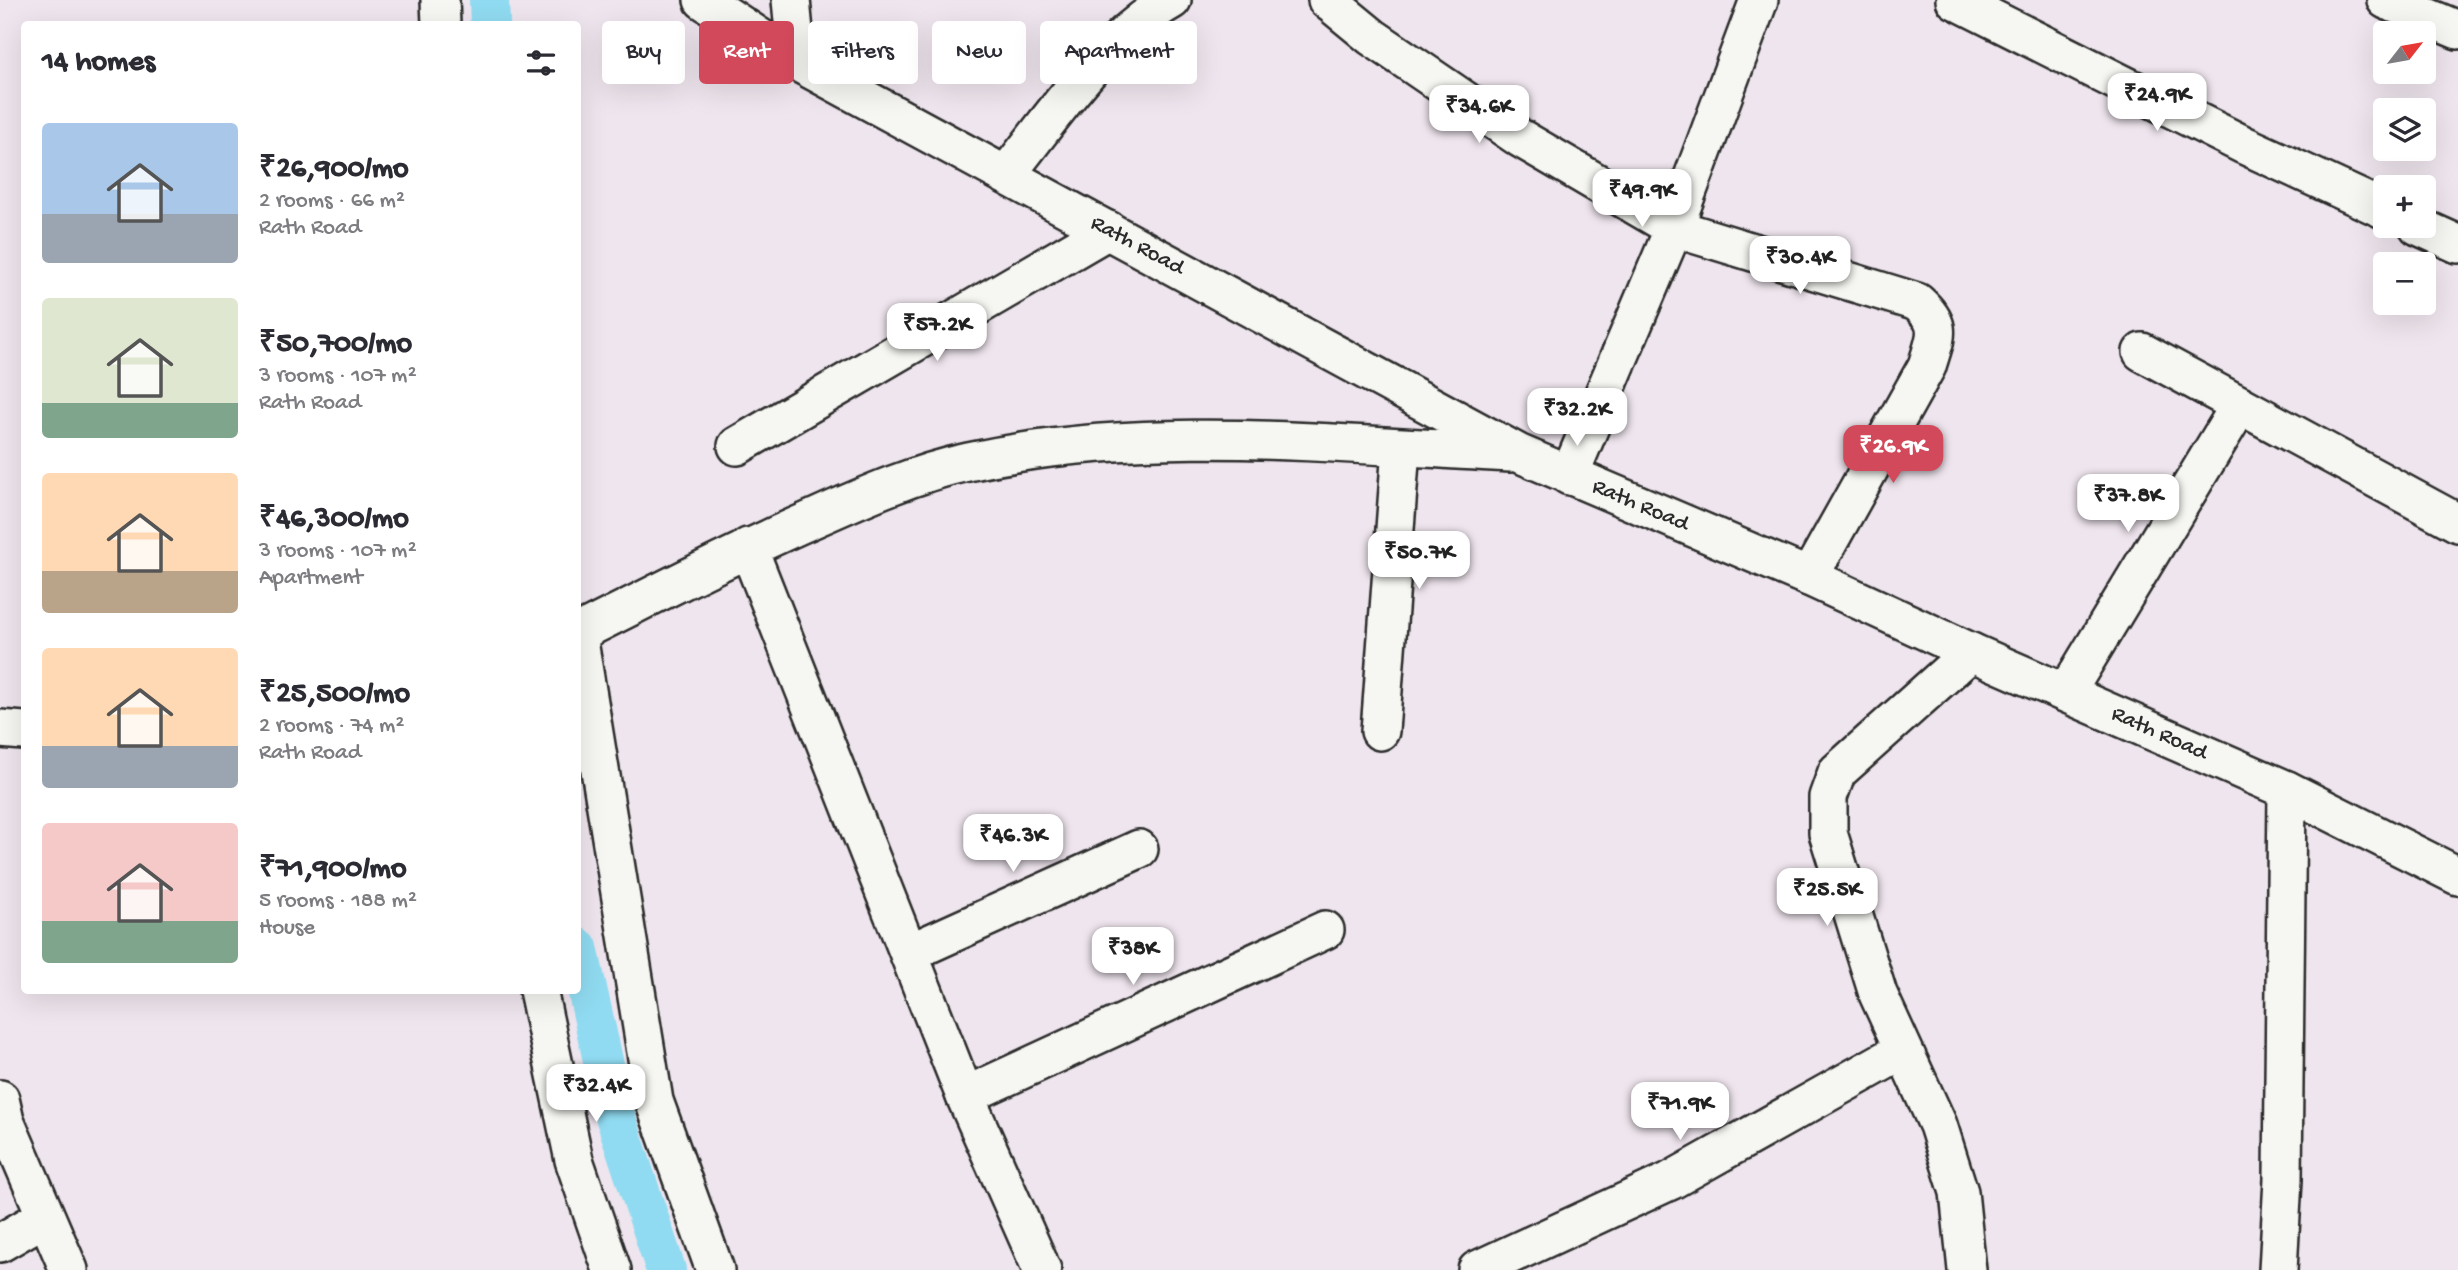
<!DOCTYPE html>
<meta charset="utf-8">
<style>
body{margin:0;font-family:"Gochi Hand",sans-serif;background:#f2f2f3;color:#2b2b33;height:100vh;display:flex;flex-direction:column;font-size:26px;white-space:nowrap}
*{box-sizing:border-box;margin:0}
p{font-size:23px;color:#7c7c81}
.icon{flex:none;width:38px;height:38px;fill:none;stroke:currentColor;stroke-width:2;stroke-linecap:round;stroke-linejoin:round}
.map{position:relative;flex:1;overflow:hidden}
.details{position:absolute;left:21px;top:21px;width:560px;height:973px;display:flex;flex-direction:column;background:#fff;border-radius:7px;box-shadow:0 7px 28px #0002}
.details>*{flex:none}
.hud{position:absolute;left:602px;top:21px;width:665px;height:63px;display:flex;gap:14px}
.needle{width:46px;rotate:59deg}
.tools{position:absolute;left:2373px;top:21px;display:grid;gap:14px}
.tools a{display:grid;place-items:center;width:63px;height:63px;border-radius:7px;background:#fff;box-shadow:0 7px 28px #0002;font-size:35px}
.price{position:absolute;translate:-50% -60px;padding:0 16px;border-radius:14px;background:#fff;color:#222;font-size:23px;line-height:46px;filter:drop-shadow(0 2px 4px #0008)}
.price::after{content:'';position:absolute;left:50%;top:42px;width:21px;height:16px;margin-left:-10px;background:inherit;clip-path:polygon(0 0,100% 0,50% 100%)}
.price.on{background:#d1495b;color:#fff}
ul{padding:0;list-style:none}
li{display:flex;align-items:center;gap:21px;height:175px;padding:0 21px}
li span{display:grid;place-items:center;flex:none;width:196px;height:140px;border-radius:7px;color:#555}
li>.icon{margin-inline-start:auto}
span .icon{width:84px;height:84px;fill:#fffc;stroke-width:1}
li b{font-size:30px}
h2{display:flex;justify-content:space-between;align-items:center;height:84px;padding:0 21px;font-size:30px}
.chip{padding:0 24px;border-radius:7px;background:#fff;box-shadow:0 7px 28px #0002;font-size:24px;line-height:63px}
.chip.on{background:#d1495b;color:#fff}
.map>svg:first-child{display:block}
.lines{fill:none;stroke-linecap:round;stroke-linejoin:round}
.canal{stroke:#90dbf1;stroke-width:40}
.minor-casing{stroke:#2b2b2b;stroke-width:42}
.minor{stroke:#f6f6f2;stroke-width:37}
.labels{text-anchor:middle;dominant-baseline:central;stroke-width:5;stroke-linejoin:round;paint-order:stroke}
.street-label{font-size:23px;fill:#2b2b2b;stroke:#f6f6f2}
</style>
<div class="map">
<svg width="2458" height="1270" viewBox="0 0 2458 1270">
<rect width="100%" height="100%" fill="#efe5ee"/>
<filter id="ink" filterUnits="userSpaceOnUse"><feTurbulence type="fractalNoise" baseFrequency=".0143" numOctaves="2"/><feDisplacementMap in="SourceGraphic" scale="14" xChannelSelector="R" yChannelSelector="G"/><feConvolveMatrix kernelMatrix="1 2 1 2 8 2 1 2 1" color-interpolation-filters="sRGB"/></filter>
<g filter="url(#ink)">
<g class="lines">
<!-- canal -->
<g class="canal">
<path d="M489 0 490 24"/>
<path d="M578 948 616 1119 666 1270"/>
</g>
<defs>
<g id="minor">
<path d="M440 0 441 24"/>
<path d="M703 0 797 62 1518 453 1809 577 1971 652 2287 790 2458 876"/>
<path d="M791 0 797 62"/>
<path d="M1327 0 1372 37 1520 138 1674 228 1917 302C1944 326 1936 335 1927 366L1809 577"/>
<path d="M1955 0 2244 145 2385 210"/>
<path d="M2386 0 2458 30"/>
<path d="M1006 175C1056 113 1102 40 1172 0"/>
<path d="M2418 226 2458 244"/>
<path d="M2142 352 2458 523"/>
<path d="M737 446 1108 230"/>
<path d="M1569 476 1674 228 1759 0"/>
<path d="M748 547 965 1096 1042 1270"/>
<path d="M578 633C656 594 734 553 815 518 864 496 916 473 968 462 1146 423 1330 444 1510 453"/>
<path d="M578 635 654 1101 715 1270"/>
<path d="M2066 693 2240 405"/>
<path d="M0 729 24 731"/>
<path d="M1380 731 1401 448"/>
<path d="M911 952 1139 849"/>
<path d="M538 990 574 1160 612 1270"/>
<path d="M965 1096 1325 930"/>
<path d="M0 1099 5 1121 69 1270"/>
<path d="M0 1243 45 1217"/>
<path d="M1477 1270 1670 1181 1902 1051"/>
<path d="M1967 1270 1959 1192 1938 1125 1878 994 1828 833V797L1837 772 1971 652"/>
<path d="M2278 1270 2283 1179 2287 790"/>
</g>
</defs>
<!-- minor casing -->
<use href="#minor" class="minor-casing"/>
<!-- minor -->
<use href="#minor" class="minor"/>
</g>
</g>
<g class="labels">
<!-- street labels -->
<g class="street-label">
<text transform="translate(1137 246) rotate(28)">Rath Road</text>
<text transform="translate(1640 506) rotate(23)">Rath Road</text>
<text transform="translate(2159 734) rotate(24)">Rath Road</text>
</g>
</g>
</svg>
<div class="tools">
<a><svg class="needle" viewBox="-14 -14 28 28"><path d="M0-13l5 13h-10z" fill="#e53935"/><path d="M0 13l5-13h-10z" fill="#7c7c81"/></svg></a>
<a><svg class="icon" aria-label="layers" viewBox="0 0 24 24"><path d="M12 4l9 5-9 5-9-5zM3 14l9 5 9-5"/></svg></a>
<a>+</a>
<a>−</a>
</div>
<b class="price" style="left:2157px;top:133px">₹24.9K</b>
<b class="price" style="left:1479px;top:145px">₹34.6K</b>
<b class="price" style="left:1642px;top:229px">₹49.9K</b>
<b class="price" style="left:1800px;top:296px">₹30.4K</b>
<b class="price" style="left:937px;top:363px">₹57.2K</b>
<b class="price" style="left:1577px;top:448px">₹32.2K</b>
<b class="price on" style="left:1893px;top:485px">₹26.9K</b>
<b class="price" style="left:2128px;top:534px">₹37.8K</b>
<b class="price" style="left:1419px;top:591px">₹50.7K</b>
<b class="price" style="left:1013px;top:874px">₹46.3K</b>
<b class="price" style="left:1827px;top:928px">₹25.5K</b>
<b class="price" style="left:1133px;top:987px">₹38K</b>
<b class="price" style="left:596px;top:1124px">₹32.4K</b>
<b class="price" style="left:1680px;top:1142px">₹71.9K</b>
<div class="hud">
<a class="chip">Buy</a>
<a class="chip on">Rent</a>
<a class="chip">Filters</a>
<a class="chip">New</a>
<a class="chip">Apartment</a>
</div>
<section class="details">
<h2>14 homes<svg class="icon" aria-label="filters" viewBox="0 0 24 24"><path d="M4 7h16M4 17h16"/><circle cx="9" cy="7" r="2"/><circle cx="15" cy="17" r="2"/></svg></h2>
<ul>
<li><span style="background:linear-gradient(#a9c7e8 65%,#9aa5b1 0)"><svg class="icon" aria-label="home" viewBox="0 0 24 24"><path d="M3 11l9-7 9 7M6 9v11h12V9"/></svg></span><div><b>₹26,900/mo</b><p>2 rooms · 66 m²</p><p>Rath Road</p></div></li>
<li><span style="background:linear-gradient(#dfe7d0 75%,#7fa58c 0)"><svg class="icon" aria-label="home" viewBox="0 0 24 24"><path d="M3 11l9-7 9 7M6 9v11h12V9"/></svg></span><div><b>₹50,700/mo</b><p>3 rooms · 107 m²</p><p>Rath Road</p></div></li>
<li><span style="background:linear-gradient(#ffd9b3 70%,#b9a48a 0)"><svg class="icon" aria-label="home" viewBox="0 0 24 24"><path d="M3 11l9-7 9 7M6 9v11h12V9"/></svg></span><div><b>₹46,300/mo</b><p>3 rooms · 107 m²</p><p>Apartment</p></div></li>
<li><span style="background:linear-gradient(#ffd9b3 70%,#9aa5b1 0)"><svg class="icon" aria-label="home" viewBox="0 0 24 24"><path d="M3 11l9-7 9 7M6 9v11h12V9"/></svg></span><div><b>₹25,500/mo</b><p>2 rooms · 74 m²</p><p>Rath Road</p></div></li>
<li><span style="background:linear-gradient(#f6c9c9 70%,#7fa58c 0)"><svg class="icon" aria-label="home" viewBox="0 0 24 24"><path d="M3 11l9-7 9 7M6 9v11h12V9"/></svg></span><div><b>₹71,900/mo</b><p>5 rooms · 188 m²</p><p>House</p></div></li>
</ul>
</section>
</div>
